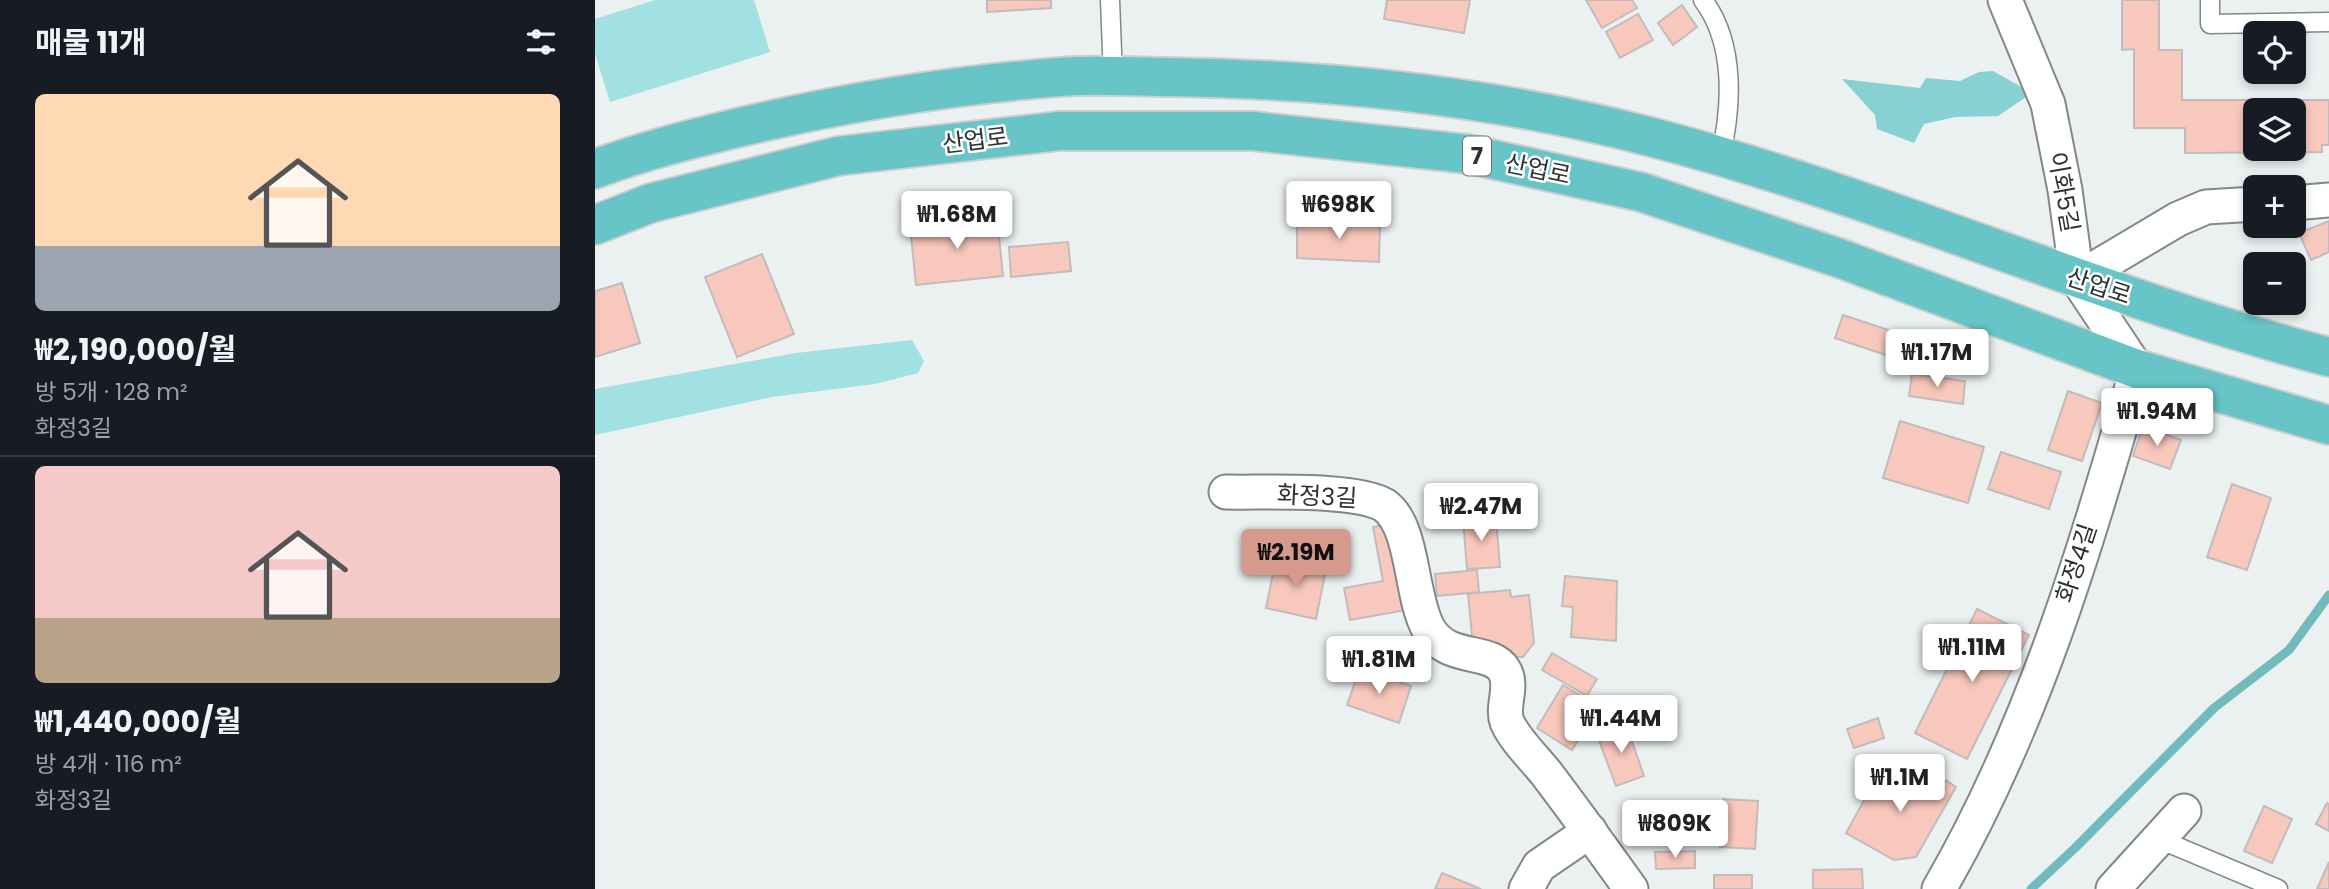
<!DOCTYPE html>
<html lang="ko">
<meta charset="utf-8">
<style>
body{margin:0;font-family:Poppins,"Noto Sans KR",sans-serif;background:#20242c;color:#f1f3f6;height:100vh;display:flex;flex-direction:column;font-size:26px;white-space:nowrap}
*{box-sizing:border-box;margin:0}
p{font-size:23px;color:#9ea1a6}
.icon{flex:none;width:38px;height:38px;fill:none;stroke:currentColor;stroke-width:2;stroke-linecap:round;stroke-linejoin:round}
.map{position:relative;flex:1;overflow:hidden}
.details{display:flex;flex-direction:column;background:#171b24;width:595px}
.details>*{flex:none}
.buttons{position:absolute;left:1648px;top:21px;display:grid;gap:14px}
.buttons a{display:grid;place-items:center;width:63px;height:63px;border-radius:10px;background:#171b24;box-shadow:0 4px 10px #0003;font-size:35px}
.price{position:absolute;translate:-50% -60px;padding:0 16px;border-radius:7px;background:#fff;color:#222;font-size:23px;line-height:46px;filter:drop-shadow(0 2px 4px #0008)}
.price::after{content:'';position:absolute;left:50%;top:42px;width:21px;height:16px;margin-left:-10px;background:inherit;clip-path:polygon(0 0,100% 0,50% 100%)}
.price.current{background:#d6998e;color:#111}
ul{padding:0;list-style:none}
li{display:grid;align-content:center;gap:14px;height:371px;padding:0 35px}
li+li{border-top:2px solid #363941}
li span{display:grid;place-items:center;height:217px;border-radius:10px;color:#555}
li>.icon{margin-inline-start:auto}
span .icon{width:126px;height:126px;fill:#fffc;stroke-width:1}
li b{font-size:30px}
h2{display:flex;justify-content:space-between;align-items:center;height:84px;padding:0 35px;font-size:30px}
main{display:flex;flex:1;min-height:0}
.map>svg:first-child{display:block}
.green{fill:#a2e1e2}
.forest{fill:#87d1d3}
.lines{fill:none;stroke-linecap:round;stroke-linejoin:round}
.stream{stroke:#72bbbd;stroke-width:9}
.building{fill:#f9c8bd;stroke:#c1bcbb;stroke-width:2;fill-rule:evenodd}
.service-casing{stroke:#828787;stroke-width:21}
.minor-casing{stroke:#828787;stroke-width:37}
.primary-casing{stroke:#cdcece;stroke-width:42}
.service{stroke:#fff;stroke-width:18}
.minor{stroke:#fff;stroke-width:33}
.primary{stroke:#68c5c7;stroke-width:38}
.labels{text-anchor:middle;dominant-baseline:central;stroke-width:5;stroke-linejoin:round;paint-order:stroke}
.shield{fill:#fff;stroke:#6e7070;stroke-width:2}
.shield-label{font-size:23px;font-weight:bold;fill:#303232}
.street-label{font-size:24px;fill:#303232;stroke:#fff}
</style>
<main>
<section class="details">
<h2>매물 11개<svg class="icon" aria-label="filters" viewBox="0 0 24 24"><path d="M4 7h16M4 17h16"/><circle cx="9" cy="7" r="2"/><circle cx="15" cy="17" r="2"/></svg></h2>
<ul>
<li><span style="background:linear-gradient(#ffd9b3 70%,#9aa5b1 0)"><svg class="icon" aria-label="home" viewBox="0 0 24 24"><path d="M3 11l9-7 9 7M6 9v11h12V9"/></svg></span><div><b>₩2,190,000/월</b><p>방 5개 · 128 m²</p><p>화정3길</p></div></li>
<li><span style="background:linear-gradient(#f6c9c9 70%,#b9a48a 0)"><svg class="icon" aria-label="home" viewBox="0 0 24 24"><path d="M3 11l9-7 9 7M6 9v11h12V9"/></svg></span><div><b>₩1,440,000/월</b><p>방 4개 · 116 m²</p><p>화정3길</p></div></li>
</ul>
</section>
<div class="map">
<svg width="1734" height="889" viewBox="0 0 1734 889">
<rect width="100%" height="100%" fill="#ebf1f1"/>
<!-- green -->
<g class="green">
<path d="M60 0H159L175 52 15 102 0 54V19Z"/>
<path d="M317 340 329 361 323 373 280 384 177 397 0 435V389L201 353Z"/>
</g>
<!-- forest -->
<path class="forest" d="M1398 71 1430 89 1431 97 1403 116 1360 117 1329 124 1319 143 1282 129 1280 115 1247 79 1325 88 1331 78 1365 81 1384 72Z"/>
<g class="lines">
<!-- stream -->
<path class="stream" d="M1436 889 1480 848 1619 708 1694 650 1734 595"/>
</g>
<!-- building -->
<g class="building">
<path d="M392 0H456V8L392 12Z"/>
<path d="M792 0H875L869 33 789 19Z"/>
<path d="M991 0H1037L1042 8 1007 28Z"/>
<path d="M1527 0H1564V50H1587V100H1734V145H1727V152L1590 153V128H1539V49L1527 50ZM1661 110H1699V149H1661Z"/>
<path d="M1087 5 1102 27 1078 45 1063 23Z"/>
<path d="M1043 14 1058 40 1025 58 1011 32Z"/>
<path d="M402 216 408 276 321 285 315 225Z"/>
<path d="M1734 221V252L1716 260 1704 233Z"/>
<path d="M702 222 785 224 784 262 702 258Z"/>
<path d="M473 242 476 271 416 277 414 247Z"/>
<path d="M167 254 199 334 142 357 110 277Z"/>
<path d="M27 283 45 343 0 357V291Z"/>
<path d="M1248 315 1302 333 1294 356 1240 338Z"/>
<path d="M1317 374 1370 381 1368 404 1314 396Z"/>
<path d="M1473 391 1507 403 1487 461 1453 450Z"/>
<path d="M1305 421 1389 447 1373 503 1288 478Z"/>
<path d="M1548 426 1586 440 1575 469 1538 456Z"/>
<path d="M1406 452 1466 472 1454 509 1393 489Z"/>
<path d="M1637 484 1676 498 1652 570 1612 557Z"/>
<path d="M901 517 905 567 872 569 868 519Z"/>
<path d="M795 524 811 610 755 620 749 588 788 581 778 527Z"/>
<path d="M681 559 731 569 721 619 671 608Z"/>
<path d="M882 570 884 592 842 596 840 574Z"/>
<path d="M970 576 1022 581 1021 641 976 637 978 607 967 606Z"/>
<path d="M915 590 916 597 934 595 939 643 928 657H913L878 646 873 594Z"/>
<path d="M1382 609 1434 635 1372 759 1320 733Z"/>
<path d="M957 653 1002 679 992 696 947 670Z"/>
<path d="M765 668 816 686 804 723 752 705Z"/>
<path d="M968 685 1013 712 1000 732 992 726 977 750 942 728Z"/>
<path d="M1283 718 1289 738 1259 748 1252 729Z"/>
<path d="M1031 724 1049 776 1021 786 1002 735Z"/>
<path d="M1288 766 1318 782 1352 781 1361 787 1321 857 1299 860 1251 833Z"/>
<path d="M1128 799 1163 801 1160 849 1125 847Z"/>
<path d="M1732 803 1734 804V831L1721 824Z"/>
<path d="M1669 806 1697 819 1677 863 1649 851Z"/>
<path d="M1100 851V868L1061 869 1060 852Z"/>
<path d="M1734 862V889H1722Z"/>
<path d="M1267 869 1268 889H1218V870Z"/>
<path d="M847 873 886 889H840Z"/>
<rect x="1119" y="875" width="38" height="14"/>
</g>
<g class="lines">
<defs>
<g id="service">
<path d="M515 0 518 77"/>
<path d="M1108 0C1141 44 1137 108 1125 158"/>
<path d="M1615 0V24L1734 22"/>
<path d="M1564 839 1683 889"/>
</g>
<g id="minor">
<path d="M1699 203 1734 200"/>
<path d="M1482 279 1583 219 1611 207 1661 204"/>
<path d="M631 492C667 493 760 488 789 505 819 525 815 595 833 628 852 663 895 647 909 670 919 686 906 706 912 722 920 740 939 758 951 773 980 811 1008 850 1036 889"/>
<path d="M931 889 944 866 995 831"/>
<path d="M1344 889C1437 729 1492 546 1542 369L1482 279 1470 190 1453 104 1410 0"/>
<path d="M1518 889 1589 811"/>
</g>
<g id="primary">
<path d="M0 169C48 151 96 139 146 127 251 102 357 85 465 77 500 74 537 77 572 77 733 79 904 97 1060 138 1289 198 1505 297 1734 357"/>
<path d="M0 225 56 203 243 156 464 131H658L873 154 1046 192 1244 258 1542 369 1734 425"/>
</g>
</defs>
<!-- service casing -->
<use href="#service" class="service-casing"/>
<!-- minor casing -->
<use href="#minor" class="minor-casing"/>
<!-- primary casing -->
<use href="#primary" class="primary-casing"/>
<!-- service -->
<use href="#service" class="service"/>
<!-- minor -->
<use href="#minor" class="minor"/>
<!-- primary -->
<use href="#primary" class="primary"/>
</g>
<g class="labels">
<!-- shield labels -->
<rect class="shield" x="868" y="136.5" width="28" height="39" rx="5"/>
<g class="shield-label">
<text x="882" y="156">7</text>
</g>
<!-- street labels -->
<g class="street-label">
<text transform="translate(380 140) rotate(-7)">산업로</text>
<text transform="translate(943 169) rotate(12)">산업로</text>
<text transform="translate(1469 192) rotate(80)">이화5길</text>
<text transform="translate(1504 286) rotate(18)">산업로</text>
<text transform="translate(722 496) rotate(3)">화정3길</text>
<text transform="translate(1481 563) rotate(-72)">화정4길</text>
</g>
</g>
</svg>
<div class="buttons">
<a><svg class="icon" aria-label="locate" viewBox="0 0 24 24"><circle cx="12" cy="12" r="6"/><path d="M12 2v4M12 18v4M2 12h4M18 12h4"/></svg></a>
<a><svg class="icon" aria-label="layers" viewBox="0 0 24 24"><path d="M12 4l9 5-9 5-9-5zM3 14l9 5 9-5"/></svg></a>
<a>+</a>
<a>−</a>
</div>
<b class="price" style="left:744px;top:241px">₩698K</b>
<b class="price" style="left:362px;top:251px">₩1.68M</b>
<b class="price" style="left:1342px;top:389px">₩1.17M</b>
<b class="price" style="left:1562px;top:448px">₩1.94M</b>
<b class="price" style="left:886px;top:543px">₩2.47M</b>
<b class="price current" style="left:701px;top:589px">₩2.19M</b>
<b class="price" style="left:1377px;top:684px">₩1.11M</b>
<b class="price" style="left:784px;top:696px">₩1.81M</b>
<b class="price" style="left:1026px;top:755px">₩1.44M</b>
<b class="price" style="left:1305px;top:814px">₩1.1M</b>
<b class="price" style="left:1080px;top:860px">₩809K</b>
</div>
</main>
